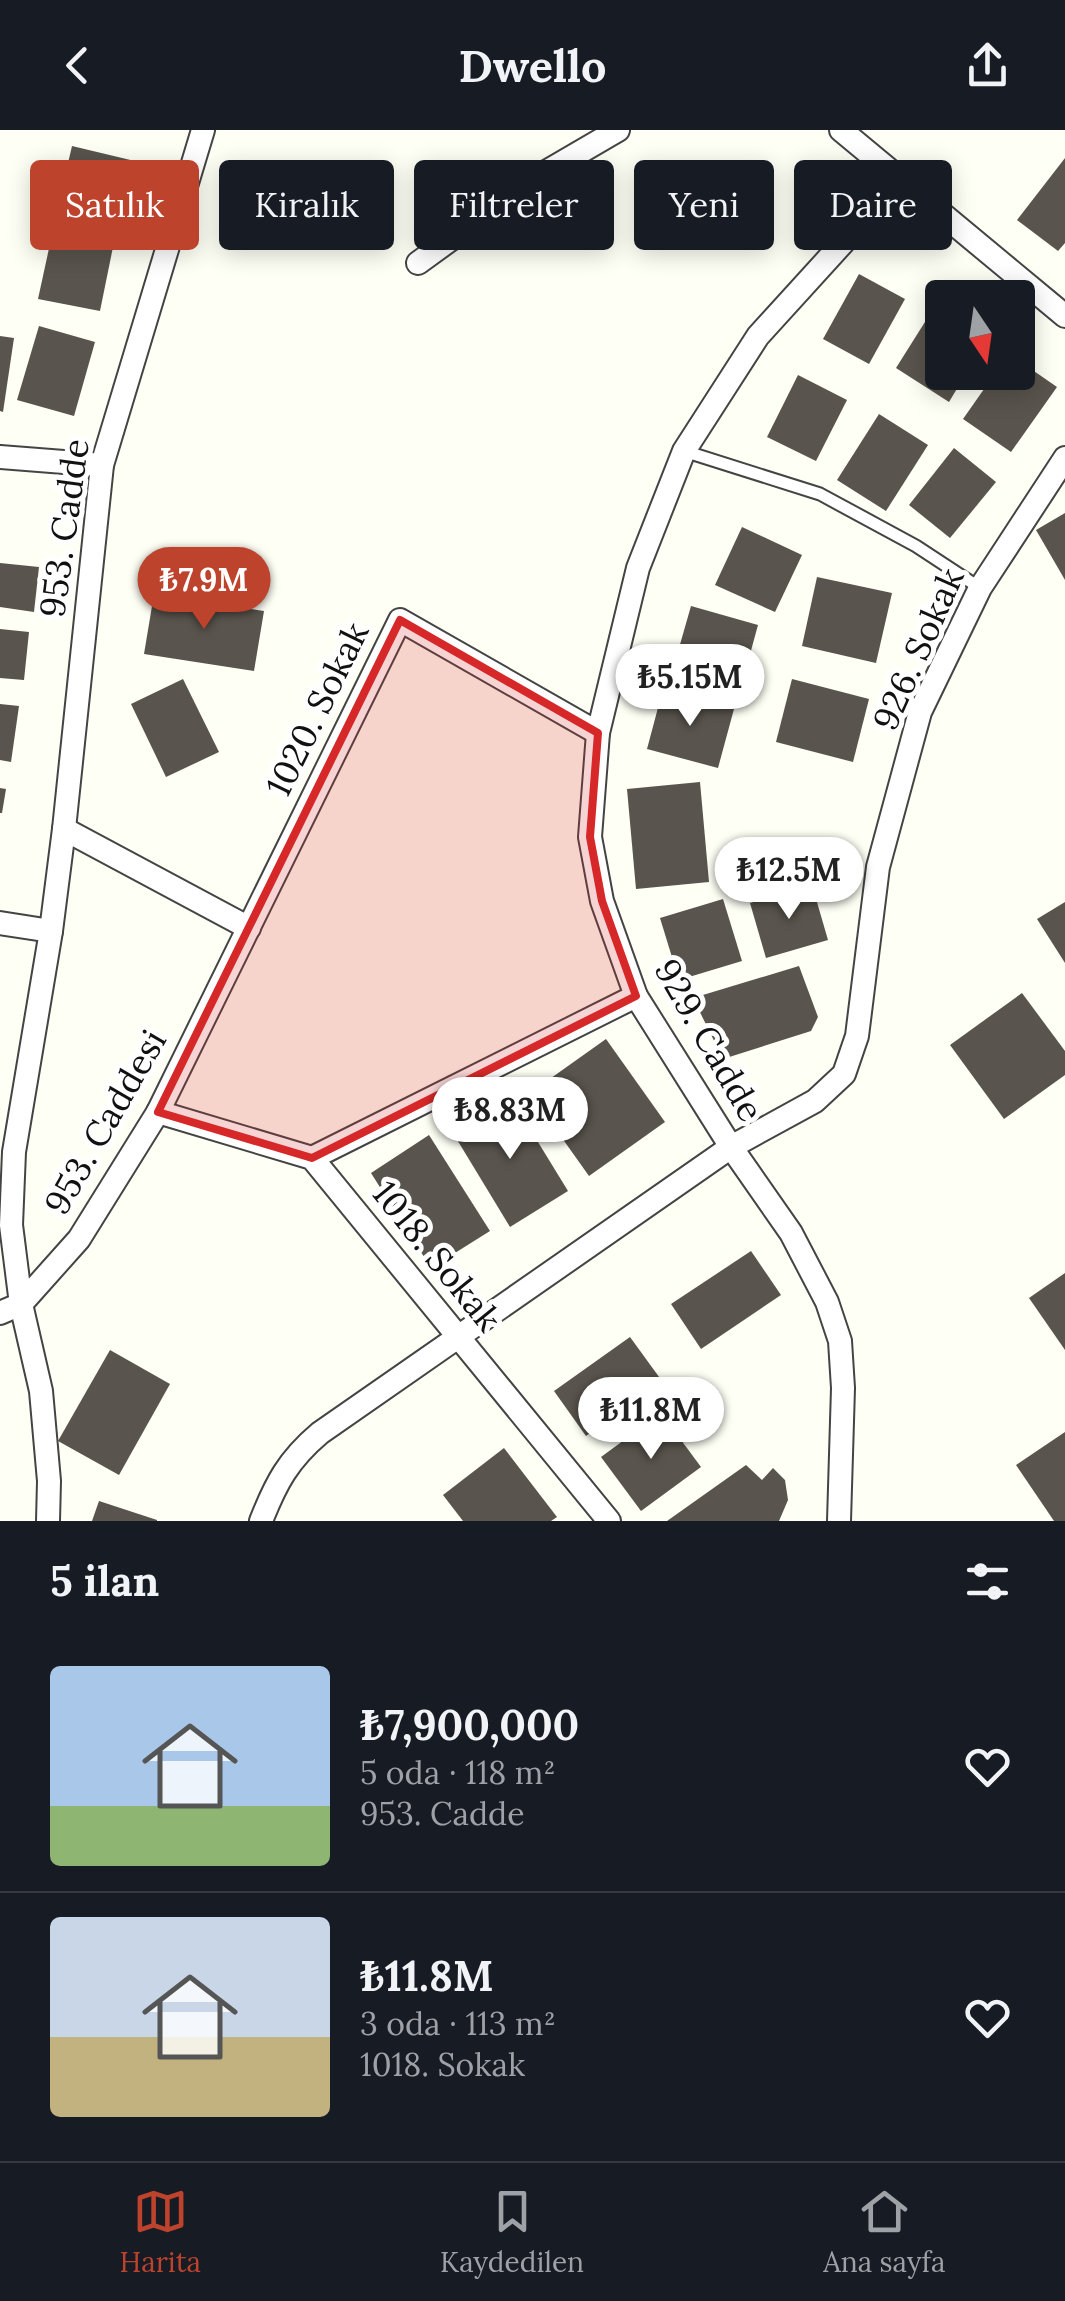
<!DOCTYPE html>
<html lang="tr">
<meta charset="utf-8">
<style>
body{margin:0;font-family:Lora,serif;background:#242831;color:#f1f3f6;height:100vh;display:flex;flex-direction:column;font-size:38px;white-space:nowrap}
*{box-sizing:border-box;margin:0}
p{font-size:32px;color:#9ea1a6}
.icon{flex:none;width:55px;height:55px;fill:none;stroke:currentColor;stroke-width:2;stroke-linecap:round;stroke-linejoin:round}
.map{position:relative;height:1391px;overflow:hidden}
.panel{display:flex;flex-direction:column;background:#171b24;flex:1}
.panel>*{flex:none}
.guide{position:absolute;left:30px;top:30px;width:1005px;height:90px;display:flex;gap:20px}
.needle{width:65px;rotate:167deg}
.controls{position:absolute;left:925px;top:150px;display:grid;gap:20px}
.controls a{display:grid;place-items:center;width:110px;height:110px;border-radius:10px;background:#171b24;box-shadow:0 5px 25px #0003;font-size:50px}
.price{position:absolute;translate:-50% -85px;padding:0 22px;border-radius:35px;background:#fff;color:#222;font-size:32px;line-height:65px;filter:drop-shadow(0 2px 5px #0008)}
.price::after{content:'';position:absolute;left:50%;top:60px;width:30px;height:22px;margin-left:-15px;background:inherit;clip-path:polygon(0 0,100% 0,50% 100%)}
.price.current{background:#bd432d;color:#fff}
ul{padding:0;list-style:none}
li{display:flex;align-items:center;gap:30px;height:250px;padding:0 50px}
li+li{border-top:2px solid #363941}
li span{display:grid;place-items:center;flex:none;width:280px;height:200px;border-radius:10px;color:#555}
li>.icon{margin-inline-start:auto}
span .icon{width:120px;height:120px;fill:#fffc;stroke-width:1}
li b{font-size:42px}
h2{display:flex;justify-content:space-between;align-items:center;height:120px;padding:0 50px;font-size:42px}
.pill{padding:0 35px;border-radius:10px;background:#171b24;box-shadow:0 5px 25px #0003;font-size:35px;line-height:90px}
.pill.current{background:#bd432d;color:#fff}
header{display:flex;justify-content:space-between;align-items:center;height:130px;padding:0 50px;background:#171b24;font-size:45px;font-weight:700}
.menu{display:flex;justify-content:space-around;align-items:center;height:140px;border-top:2px solid #363941;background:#171b24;font-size:28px;color:#9ea1a6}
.menu a{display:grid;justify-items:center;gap:5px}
.menu .current{color:#bd432d}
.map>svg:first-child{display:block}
.building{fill:#59544d}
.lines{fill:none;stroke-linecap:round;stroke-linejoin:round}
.lane-casing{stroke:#444;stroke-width:15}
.street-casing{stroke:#444;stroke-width:26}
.lane{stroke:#fff;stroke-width:11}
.street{stroke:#fff;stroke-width:22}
.marked{fill:#d62828;fill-opacity:0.2;stroke:#d62828;stroke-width:8;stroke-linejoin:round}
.labels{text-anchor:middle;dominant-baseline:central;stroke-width:10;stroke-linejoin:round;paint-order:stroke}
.street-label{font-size:35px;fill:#111;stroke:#fff}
</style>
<header><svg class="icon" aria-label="back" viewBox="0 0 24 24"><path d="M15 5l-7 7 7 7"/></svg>Dwello<svg class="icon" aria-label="share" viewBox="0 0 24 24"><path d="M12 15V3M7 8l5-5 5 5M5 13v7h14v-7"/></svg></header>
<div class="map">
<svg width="1065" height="1391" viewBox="0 0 1065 1391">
<rect width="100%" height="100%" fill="#fefff5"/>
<!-- building -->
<g class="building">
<path d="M72 16 143 33 129 93 58 76Z"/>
<path d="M1065 28V113L1058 121 1017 90Z"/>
<path d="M53 100 114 112 100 181 38 169Z"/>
<path d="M859 144 905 169 869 234 823 209Z"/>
<path d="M935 176 942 181V242H967L949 272 896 238Z"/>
<path d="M39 196 95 212 74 286 17 270Z"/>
<path d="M0 206 14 208 3 282 0 281Z"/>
<path d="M1018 230 1057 257 1011 322 963 289 996 242H1018Z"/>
<path d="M798 245 847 270 816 331 767 307Z"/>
<path d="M879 284 928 315 886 381 837 350Z"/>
<path d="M954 318 996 352 950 408 909 375Z"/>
<path d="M1065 383V450L1036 400Z"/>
<path d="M742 397 802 425 775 482 715 455Z"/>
<path d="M0 433 39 437 34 482 0 477Z"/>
<path d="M817 447 892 463 876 533 802 516Z"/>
<path d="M154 464 264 481 254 541 144 524Z"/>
<path d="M691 476 758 495 741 557 673 539Z"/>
<path d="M0 499 29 502 24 550 0 548Z"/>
<path d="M183 549 219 622 166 647 131 574Z"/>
<path d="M792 549 869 569 853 632 776 612Z"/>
<path d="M663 559 734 579 718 638 647 619Z"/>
<path d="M0 574 19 576 11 632 0 630Z"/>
<path d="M700 652 709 752 636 759 627 659Z"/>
<path d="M0 658 6 659 2 683H0Z"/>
<path d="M812 755 828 810 766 828 750 773Z"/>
<path d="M723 769 742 831 679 850 660 788Z"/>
<path d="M1065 772V833L1037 789Z"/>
<path d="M799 836 818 887 811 901 723 929 693 868Z"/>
<path d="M1022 863 1065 921V945L1004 989 950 915Z"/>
<path d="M606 909 665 992 589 1046 530 963Z"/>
<path d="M511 968 568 1061 510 1097 453 1003Z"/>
<path d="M429 1005 490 1101 431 1138 371 1043Z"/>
<path d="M751 1121 781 1165 701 1219 671 1174Z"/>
<path d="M1065 1143V1220L1029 1168Z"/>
<path d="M630 1207 662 1251 586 1306 554 1261Z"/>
<path d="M110 1220 170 1254 119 1345 58 1311Z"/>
<path d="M661 1283 701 1337 641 1381 601 1327Z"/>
<path d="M1065 1302V1391H1054L1016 1335Z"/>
<path d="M504 1318 557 1387 551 1391H463L443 1365Z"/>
<path d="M746 1335 762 1350 773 1338 785 1350 788 1370 779 1391H667Z"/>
<path d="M99 1371 157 1390V1391H92Z"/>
</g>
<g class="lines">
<defs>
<path id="lane" d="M684 321 820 364 916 416 980 458"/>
<g id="street">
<path d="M841 0 1065 186"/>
<path d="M418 133 534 49 618 0"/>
<path d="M0 327 102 335"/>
<path d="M64 699 249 798"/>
<path d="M0 793 51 801"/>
<path d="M158 982 312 1028 609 1391"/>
<path d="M312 1028 636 866"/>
<path d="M0 1183 21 1174 11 1095 14 1022 51 801 64 699 102 335 203 0"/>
<path d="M48 1391 49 1351 41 1261 21 1174 79 1109 158 982 400 490 598 603"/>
<path d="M261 1391C276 1353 288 1330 320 1303L731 1017 815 971 844 944 857 906 878 737 920 582 980 458 1065 328"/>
<path d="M839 1391 843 1258 840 1211 827 1172 791 1103 731 1017 636 866 602 771 590 707 598 603 638 438 684 321 758 206 900 50"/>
</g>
</defs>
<!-- lane casing -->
<use href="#lane" class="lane-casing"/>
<!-- street casing -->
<use href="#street" class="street-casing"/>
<!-- lane -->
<use href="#lane" class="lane"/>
<!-- street -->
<use href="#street" class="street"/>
</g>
<!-- marked area -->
<path class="marked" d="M400 490 598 603 590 707 602 771 636 866 312 1028 158 982Z"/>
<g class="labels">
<!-- street labels -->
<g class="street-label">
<text transform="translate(64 398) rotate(-82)">953. Cadde</text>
<text transform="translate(918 519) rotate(-66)">926. Sokak</text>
<text transform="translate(317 579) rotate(-64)">1020. Sokak</text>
<text transform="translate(709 910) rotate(60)">929. Cadde</text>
<text transform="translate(105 992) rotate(-60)">953. Caddesi</text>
<text transform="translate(437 1126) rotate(51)">1018. Sokak</text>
</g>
</g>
</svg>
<div class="controls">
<a><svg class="needle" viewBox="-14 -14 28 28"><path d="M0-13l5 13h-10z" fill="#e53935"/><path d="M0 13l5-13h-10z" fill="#9ea1a6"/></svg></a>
</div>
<b class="price current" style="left:204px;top:502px">₺7.9M</b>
<b class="price" style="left:690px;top:599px">₺5.15M</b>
<b class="price" style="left:789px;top:792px">₺12.5M</b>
<b class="price" style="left:510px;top:1032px">₺8.83M</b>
<b class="price" style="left:651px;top:1332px">₺11.8M</b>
<div class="guide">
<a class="pill current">Satılık</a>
<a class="pill">Kiralık</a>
<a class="pill">Filtreler</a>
<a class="pill">Yeni</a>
<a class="pill">Daire</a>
</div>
</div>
<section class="panel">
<h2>5 ilan<svg class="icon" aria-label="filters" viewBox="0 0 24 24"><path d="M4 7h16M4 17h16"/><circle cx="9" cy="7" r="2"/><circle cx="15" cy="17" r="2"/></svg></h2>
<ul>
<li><span style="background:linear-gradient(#a9c7e8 70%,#8fb573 0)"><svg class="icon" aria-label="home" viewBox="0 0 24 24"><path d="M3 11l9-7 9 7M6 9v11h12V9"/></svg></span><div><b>₺7,900,000</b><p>5 oda · 118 m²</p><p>953. Cadde</p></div><svg class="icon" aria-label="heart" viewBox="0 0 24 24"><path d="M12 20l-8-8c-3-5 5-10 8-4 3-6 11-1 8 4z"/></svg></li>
<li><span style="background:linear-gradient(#c9d6e8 60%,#c2b280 0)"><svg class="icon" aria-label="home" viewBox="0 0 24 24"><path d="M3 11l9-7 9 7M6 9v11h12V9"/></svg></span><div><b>₺11.8M</b><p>3 oda · 113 m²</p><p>1018. Sokak</p></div><svg class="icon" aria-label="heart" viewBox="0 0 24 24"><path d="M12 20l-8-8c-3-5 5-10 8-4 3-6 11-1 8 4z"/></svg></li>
</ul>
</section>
<nav class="menu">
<a class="current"><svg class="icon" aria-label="map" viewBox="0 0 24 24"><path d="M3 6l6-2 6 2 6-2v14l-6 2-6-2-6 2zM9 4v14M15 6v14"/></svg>Harita</a>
<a><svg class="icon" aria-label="saved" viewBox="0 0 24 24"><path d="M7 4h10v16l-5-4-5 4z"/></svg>Kaydedilen</a>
<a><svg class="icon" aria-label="home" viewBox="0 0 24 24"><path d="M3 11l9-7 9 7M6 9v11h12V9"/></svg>Ana sayfa</a>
</nav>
